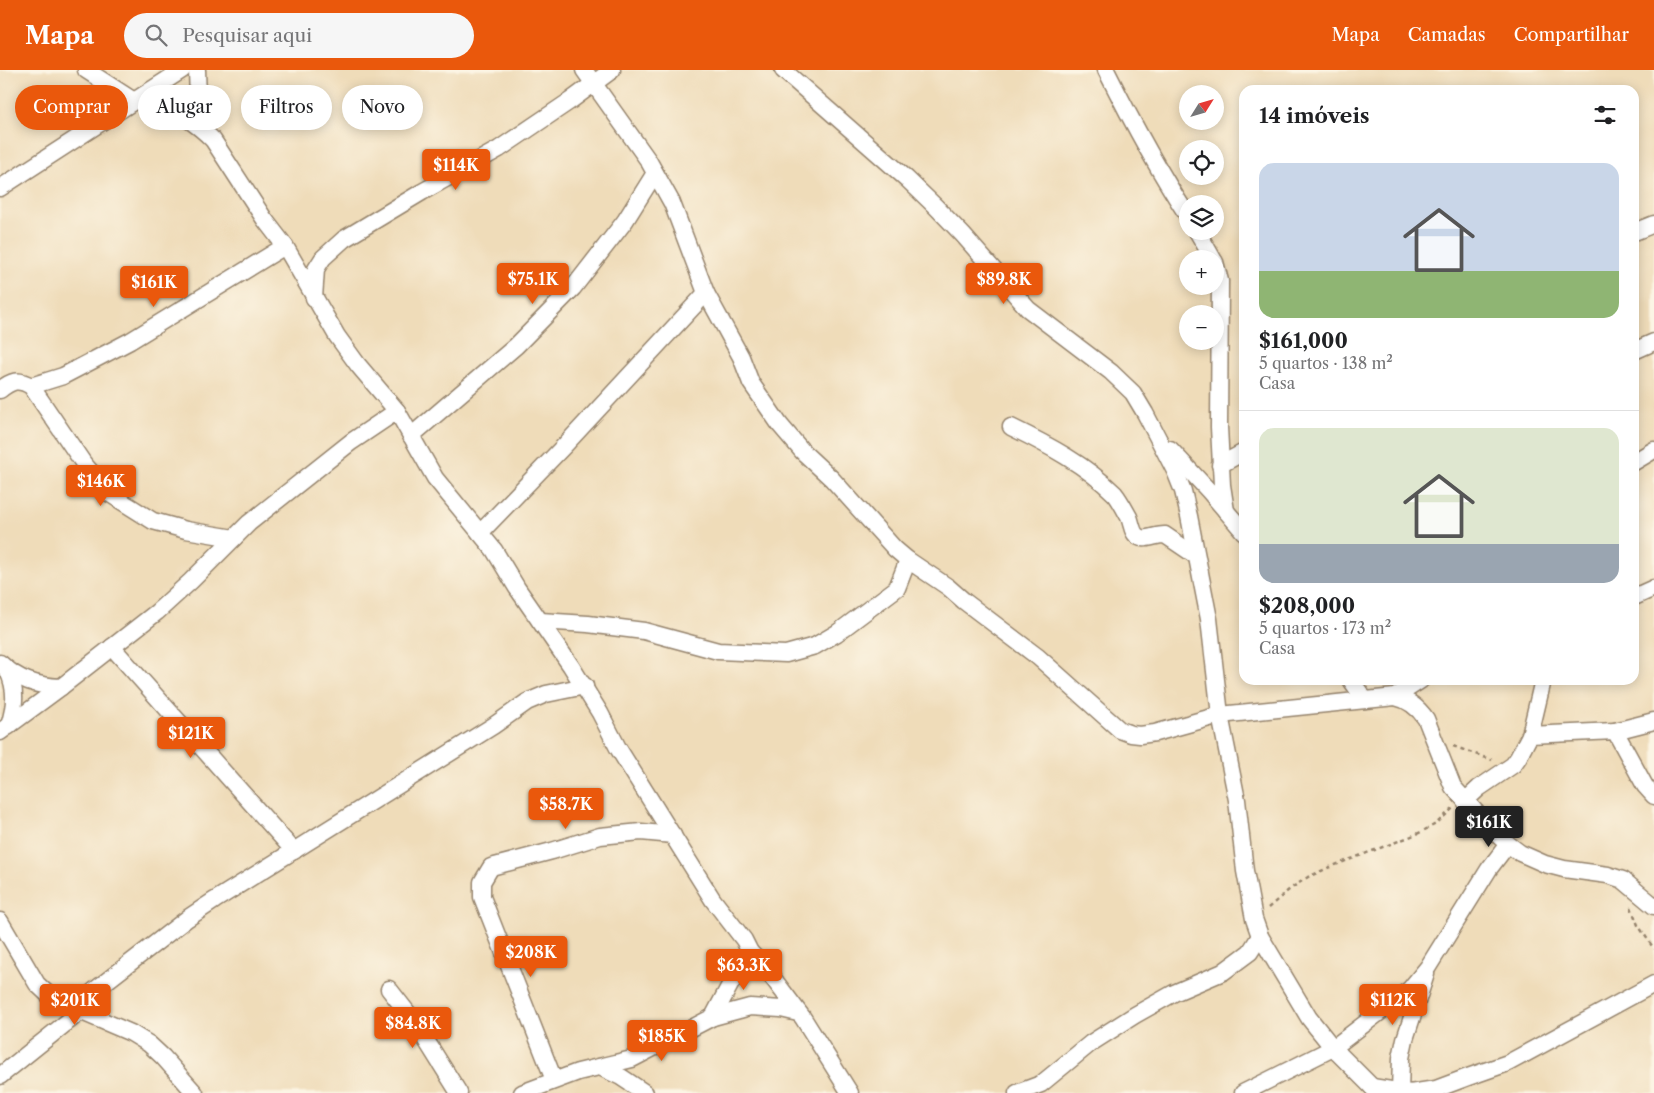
<!DOCTYPE html>
<html lang="pt">
<meta charset="utf-8">
<style>
body{margin:0;font-family:"Libre Caslon Text",serif;background:#f6f6f6;color:#202124;height:100vh;display:flex;flex-direction:column;font-size:19px;white-space:nowrap}
*{box-sizing:border-box;margin:0}
p{font-size:16px;color:#757577}
.icon{flex:none;width:28px;height:28px;fill:none;stroke:currentColor;stroke-width:2;stroke-linecap:round;stroke-linejoin:round}
.map{position:relative;flex:1;overflow:hidden}
.sheet{position:absolute;left:1239px;top:15px;width:400px;height:600px;display:flex;flex-direction:column;background:#fff;border-radius:15px;box-shadow:0 2px 12px #0003}
.sheet>*{flex:none}
.guide{position:absolute;left:15px;top:15px;width:475px;height:45px;display:flex;gap:10px}
.needle{width:32px;rotate:53deg}
.fabs{position:absolute;left:1179px;top:15px;display:grid;gap:10px}
.fabs a{display:grid;place-items:center;width:45px;height:45px;border-radius:50%;background:#fff;box-shadow:0 2px 12px #0003;font-size:25px}
.price{position:absolute;translate:-50% -42px;padding:0 11px;border-radius:5px;background:#ea580c;color:#fff;font-size:16px;line-height:32px;filter:drop-shadow(0 1px 2px #0008)}
.price::after{content:'';position:absolute;left:50%;top:30px;width:15px;height:11px;margin-left:-8px;background:inherit;clip-path:polygon(0 0,100% 0,50% 100%)}
.price.selected{background:#222;color:#fff}
ul{padding:0;list-style:none}
li{display:grid;align-content:center;gap:10px;height:265px;padding:0 20px}
li+li{border-top:1px solid #e0e0e0}
li span{display:grid;place-items:center;height:155px;border-radius:15px;color:#555}
li>.icon{margin-inline-start:auto}
span .icon{width:90px;height:90px;fill:#fffc;stroke-width:1}
li b{font-size:21px}
h2{display:flex;justify-content:space-between;align-items:center;height:60px;padding:0 20px;font-size:21px}
.pill{padding:0 18px;border-radius:22px;background:#fff;box-shadow:0 2px 12px #0003;font-size:18px;line-height:45px}
.pill.selected{background:#ea580c;color:#fff}
header{display:flex;align-items:center;gap:30px;box-sizing:border-box;height:70px;padding:0 25px;background:#ea580c;color:#fff}
header strong{font-size:24px}
nav{display:flex;gap:28px;margin-inline-start:auto;font-size:18px}
.search{width:350px;height:45px;background:#f6f6f6;display:flex;align-items:center;gap:12px;box-sizing:border-box;padding:0 18px;border-radius:28px;color:#757577;font-size:19px}
.map>svg:first-child{display:block}
.lines{fill:none;stroke-linecap:round;stroke-linejoin:round}
.minor-casing{stroke:#95836c;stroke-width:19}
.path{stroke:#95836c;stroke-width:2.5;stroke-dasharray:4 4;stroke-linecap:butt}
.minor{stroke:#fff;stroke-width:16}
</style>
<header>
<strong>Mapa</strong>
<div class="search"><svg class="icon" aria-label="search" viewBox="0 0 24 24"><circle cx="10" cy="10" r="6"/><path d="M15 15l6 6"/></svg>Pesquisar aqui</div>
<nav><a>Mapa</a><a>Camadas</a><a>Compartilhar</a></nav>
</header>
<div class="map">
<svg width="1654" height="1023" viewBox="0 0 1654 1023">
<rect width="100%" height="100%" fill="#fcf5e5"/>
<filter id="ink" filterUnits="userSpaceOnUse"><feTurbulence type="fractalNoise" baseFrequency=".02" numOctaves="2"/><feDisplacementMap in="SourceGraphic" scale="10" xChannelSelector="R" yChannelSelector="G"/><feConvolveMatrix kernelMatrix="1 2 1 2 8 2 1 2 1" color-interpolation-filters="sRGB"/></filter>
<filter id="wash" filterUnits="userSpaceOnUse"><feTurbulence type="fractalNoise" baseFrequency=".0096" numOctaves="4" result="noise"/><feDisplacementMap in="SourceGraphic" scale="20" xChannelSelector="R" yChannelSelector="G"/><feGaussianBlur stdDeviation="1.12" result="paint"/><feColorMatrix in="noise" values="0 0 0 0 0 0 0 0 0 0 0 0 0 0 0 0 0 1.4 0 .05"/><feComposite in="paint" operator="in"/></filter>
<g filter="url(#wash)">
<rect width="100%" height="100%" fill="#efdcb9"/>
</g>
<g filter="url(#ink)">
<g class="lines">
<defs>
<g id="minor">
<path d="M86 0 134 31"/>
<path d="M197 0 199 57"/>
<path d="M584 0 648 90 672 133 706 223 741 287 751 313 780 355 803 382 832 409 895 479 908 490 948 517 964 531 1038 587 1120 660 1131 664 1140 665 1155 663 1220 645 1395 627 1421 610"/>
<path d="M783 0 907 109 936 137 963 165 1028 239 1111 302 1133 323 1145 343 1175 401 1183 421 1189 446 1209 549 1220 645 1237 730 1245 801 1254 849 1260 866 1309 948 1333 978 1378 1023"/>
<path d="M1106 0C1131 50 1157 99 1188 146"/>
<path d="M144 25C168 36 194 50 213 70L265 150 285 176 337 266 358 295 397 341 435 408 494 480 517 518 571 596 600 643 618 678 713 830 744 870 750 882 766 899 803 948 850 1023"/>
<path d="M0 118 182 0"/>
<path d="M1197 161 1213 189"/>
<path d="M1634 162 1654 154"/>
<path d="M1215 192 1220 211 1219 357 1222 415 1226 441"/>
<path d="M314 228 316 199 323 188 344 169 422 122 499 79 570 31 612 0"/>
<path d="M1634 281 1654 272"/>
<path d="M31 316 63 306 130 271 285 176"/>
<path d="M0 320C11 311 18 308 31 316L84 394 110 424 153 451 186 460 234 468"/>
<path d="M1011 357C1048 375 1086 395 1115 424 1120 430 1125 440 1129 447 1132 454 1132 464 1139 467 1145 471 1158 464 1165 465L1196 486"/>
<path d="M411 366 516 276 573 218 625 151 655 103"/>
<path d="M1170 379 1209 421 1244 462"/>
<path d="M1634 392 1654 380"/>
<path d="M1220 395 1244 382"/>
<path d="M480 463 564 376 706 223"/>
<path d="M1634 527 1654 518"/>
<path d="M540 551 588 554 644 561 718 581 786 584 815 576 837 563 897 518 908 490"/>
<path d="M112 577 294 781"/>
<path d="M0 593C18 610 37 616 61 617"/>
<path d="M8 601C17 620 15 636 9 656"/>
<path d="M1351 610 1365 630"/>
<path d="M1395 627C1409 630 1418 637 1426 649L1453 717 1493 761 1508 774 1520 783 1545 794 1564 799 1608 805 1623 810 1654 836"/>
<path d="M1615 661 1654 651"/>
<path d="M0 662 61 617 157 542 191 511 249 453 351 372 397 341"/>
<path d="M1530 665 1615 661 1645 716 1654 726"/>
<path d="M1465 731 1479 718 1513 695 1518 688 1530 665 1543 610"/>
<path d="M0 851 37 914 54 930 131 963 149 974 163 987 195 1023"/>
<path d="M389 919 414 951 459 1023"/>
<path d="M713 947 731 913 750 882"/>
<path d="M600 997 621 1007 645 1023"/>
<path d="M0 1006 81 941 83 931 95 920 188 848 215 830 493 656 527 632 546 624 585 616"/>
<path d="M554 1010 482 827V812L491 797 552 781 600 766 641 762 673 765"/>
<path d="M1372 1017 1410 1023 1436 1019 1468 1007 1508 993 1654 914"/>
<path d="M1400 1022 1401 988 1405 969 1426 904"/>
<path d="M522 1023 578 1002 632 989 713 947 750 937 781 939 798 943"/>
<path d="M1017 1023 1041 1014 1091 973 1135 945 1174 923 1223 902 1250 882 1260 866"/>
<path d="M1243 1023 1333 978 1410 919 1428 897 1489 799 1508 774"/>
</g>
</defs>
<!-- minor casing -->
<use href="#minor" class="minor-casing"/>
<!-- path -->
<g class="path">
<path d="M1453 676 1492 690"/>
<path d="M1631 837 1638 855 1654 879"/>
<path d="M1268 838 1290 819 1308 807 1330 797 1417 764 1436 754 1453 738"/>
</g>
<!-- minor -->
<use href="#minor" class="minor"/>
</g>
</g>
</svg>
<div class="fabs">
<a><svg class="needle" viewBox="-14 -14 28 28"><path d="M0-13l5 13h-10z" fill="#e53935"/><path d="M0 13l5-13h-10z" fill="#757577"/></svg></a>
<a><svg class="icon" aria-label="locate" viewBox="0 0 24 24"><circle cx="12" cy="12" r="6"/><path d="M12 2v4M12 18v4M2 12h4M18 12h4"/></svg></a>
<a><svg class="icon" aria-label="layers" viewBox="0 0 24 24"><path d="M12 4l9 5-9 5-9-5zM3 14l9 5 9-5"/></svg></a>
<a>+</a>
<a>−</a>
</div>
<b class="price" style="left:456px;top:121px">$114K</b>
<b class="price" style="left:533px;top:235px">$75.1K</b>
<b class="price" style="left:1004px;top:235px">$89.8K</b>
<b class="price" style="left:154px;top:238px">$161K</b>
<b class="price" style="left:101px;top:437px">$146K</b>
<b class="price" style="left:191px;top:689px">$121K</b>
<b class="price" style="left:566px;top:760px">$58.7K</b>
<b class="price selected" style="left:1489px;top:778px">$161K</b>
<b class="price" style="left:531px;top:908px">$208K</b>
<b class="price" style="left:744px;top:921px">$63.3K</b>
<b class="price" style="left:75px;top:956px">$201K</b>
<b class="price" style="left:1393px;top:956px">$112K</b>
<b class="price" style="left:413px;top:979px">$84.8K</b>
<b class="price" style="left:662px;top:992px">$185K</b>
<div class="guide">
<a class="pill selected">Comprar</a>
<a class="pill">Alugar</a>
<a class="pill">Filtros</a>
<a class="pill">Novo</a>
</div>
<section class="sheet">
<h2>14 imóveis<svg class="icon" aria-label="filters" viewBox="0 0 24 24"><path d="M4 7h16M4 17h16"/><circle cx="9" cy="7" r="2"/><circle cx="15" cy="17" r="2"/></svg></h2>
<ul>
<li><span style="background:linear-gradient(#c9d6e8 70%,#8fb573 0)"><svg class="icon" aria-label="home" viewBox="0 0 24 24"><path d="M3 11l9-7 9 7M6 9v11h12V9"/></svg></span><div><b>$161,000</b><p>5 quartos · 138 m²</p><p>Casa</p></div></li>
<li><span style="background:linear-gradient(#dfe7d0 75%,#9aa5b1 0)"><svg class="icon" aria-label="home" viewBox="0 0 24 24"><path d="M3 11l9-7 9 7M6 9v11h12V9"/></svg></span><div><b>$208,000</b><p>5 quartos · 173 m²</p><p>Casa</p></div></li>
</ul>
</section>
</div>
